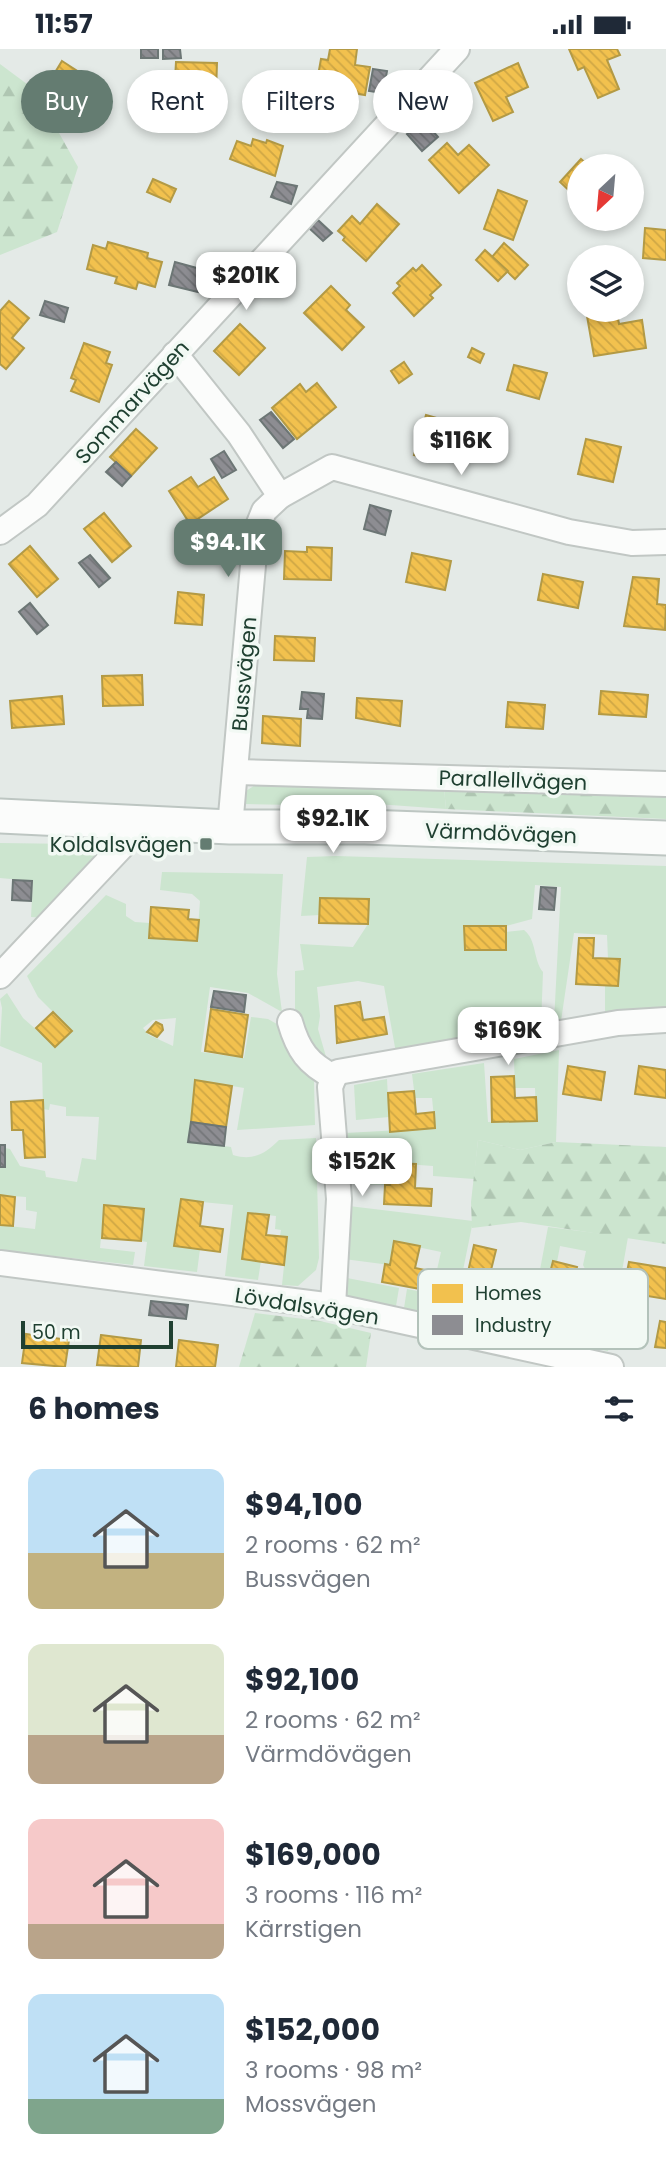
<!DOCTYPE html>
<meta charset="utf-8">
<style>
body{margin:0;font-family:Poppins,sans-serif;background:#f6f6f7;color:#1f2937;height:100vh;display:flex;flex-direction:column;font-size:26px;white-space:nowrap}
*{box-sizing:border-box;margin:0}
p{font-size:23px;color:#747a83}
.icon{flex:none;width:38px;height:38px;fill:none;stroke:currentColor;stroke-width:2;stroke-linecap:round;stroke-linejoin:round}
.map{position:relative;height:1318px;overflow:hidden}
.details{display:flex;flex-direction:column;background:#fff;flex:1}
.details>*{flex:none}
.top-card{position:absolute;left:21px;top:21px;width:625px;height:63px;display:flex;gap:14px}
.needle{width:46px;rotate:206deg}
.fabs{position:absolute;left:567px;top:105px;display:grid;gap:14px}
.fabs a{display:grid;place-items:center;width:77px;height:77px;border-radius:50%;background:#fff;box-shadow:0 4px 10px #0003;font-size:35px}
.scale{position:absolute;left:21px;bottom:18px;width:152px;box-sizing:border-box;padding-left:7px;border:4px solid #1f4031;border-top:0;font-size:19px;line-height:24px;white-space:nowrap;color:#1f4031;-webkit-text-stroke:5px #f2f9f4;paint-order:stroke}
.price{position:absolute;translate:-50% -60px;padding:0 16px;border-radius:14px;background:#fff;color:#222;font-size:23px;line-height:46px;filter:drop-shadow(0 2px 4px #0008)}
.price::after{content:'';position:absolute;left:50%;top:42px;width:21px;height:16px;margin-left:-10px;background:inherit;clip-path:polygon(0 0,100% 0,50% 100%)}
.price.current{background:#647c71;color:#fff}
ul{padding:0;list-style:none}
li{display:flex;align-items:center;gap:21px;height:175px;padding:0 28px}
li span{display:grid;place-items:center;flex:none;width:196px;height:140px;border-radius:14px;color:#555}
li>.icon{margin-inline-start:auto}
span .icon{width:84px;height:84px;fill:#fffc;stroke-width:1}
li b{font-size:30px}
h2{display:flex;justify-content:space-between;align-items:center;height:84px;padding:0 28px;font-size:30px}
.pill{padding:0 24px;border-radius:32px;background:#fff;box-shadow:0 4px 10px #0003;font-size:24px;line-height:63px}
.pill.current{background:#647c71;color:#fff}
.status{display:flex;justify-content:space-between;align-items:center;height:49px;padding:0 35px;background:#fff;direction:ltr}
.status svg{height:19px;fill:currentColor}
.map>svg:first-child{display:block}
.grass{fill:#cce5cf;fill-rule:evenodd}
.forest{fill:url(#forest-firs)}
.homes{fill:url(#homes-back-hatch);stroke:#b39a45;stroke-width:2}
.industry{fill:url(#industry-back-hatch);stroke:#6c7675;stroke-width:2}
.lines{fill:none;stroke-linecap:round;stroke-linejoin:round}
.minor-casing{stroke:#c1c7c4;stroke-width:28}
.secondary-casing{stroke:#bdc6c2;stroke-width:37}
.minor{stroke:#fbfcfb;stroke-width:24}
.secondary{stroke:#fbfcfb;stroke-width:33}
.poi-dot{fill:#647c71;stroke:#f2f9f4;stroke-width:2.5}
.labels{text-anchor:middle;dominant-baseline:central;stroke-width:7;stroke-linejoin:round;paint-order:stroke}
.street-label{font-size:21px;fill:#1f4031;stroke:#f2f9f4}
.poi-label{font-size:21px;fill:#1f4031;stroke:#f2f9f4;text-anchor:end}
.key{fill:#f2f9f4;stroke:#b3c2ba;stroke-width:2}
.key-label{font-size:19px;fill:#1f4031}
</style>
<div class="status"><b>11:57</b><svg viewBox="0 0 49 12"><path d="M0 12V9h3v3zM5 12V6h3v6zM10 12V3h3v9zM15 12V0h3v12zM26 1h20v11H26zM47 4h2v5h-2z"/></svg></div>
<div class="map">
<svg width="666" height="1318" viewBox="0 0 666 1318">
<defs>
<pattern id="forest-firs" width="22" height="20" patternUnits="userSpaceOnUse" patternTransform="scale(1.75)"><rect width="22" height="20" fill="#cce5cf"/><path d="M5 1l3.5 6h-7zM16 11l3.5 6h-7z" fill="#afc6b2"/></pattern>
<pattern id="homes-back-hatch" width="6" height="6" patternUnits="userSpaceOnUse" patternTransform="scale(1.75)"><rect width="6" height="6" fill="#f2c14e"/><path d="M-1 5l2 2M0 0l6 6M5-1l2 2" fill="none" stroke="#cfa745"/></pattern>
<pattern id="industry-back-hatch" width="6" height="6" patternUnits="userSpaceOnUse" patternTransform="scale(1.75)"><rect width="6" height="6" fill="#8d8d92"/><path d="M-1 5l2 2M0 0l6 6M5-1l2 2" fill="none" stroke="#737578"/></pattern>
</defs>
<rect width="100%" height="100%" fill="#e4eae7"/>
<!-- grass -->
<g class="grass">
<path d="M260 733 444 739 446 760 321 751 293 756 244 755 246 742Z"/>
<path d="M0 794 76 795 106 807 45 869 31 868 33 832 0 829Z"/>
<path d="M336 807 666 817V959L605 963V936L618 937 620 911 608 910 607 886 574 884 561 972 554 973 561 838 535 836 532 870 506 877H465V900L506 883 524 881C537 891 533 911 543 923L541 977 396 1004 384 937 358 932 317 938 320 967 318 980 329 1018 320 1015 295 965V922L304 921 300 895 353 898 368 875V850L320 849V866L301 867 307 808Z"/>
<path d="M162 823 283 825 277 925 282 963 248 944 210 938 201 1003 244 1009 251 968 268 970 284 979 314 1032 315 1076 237 1081 244 1039 196 1031 188 1092 231 1098 233 1106C253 1112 265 1105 279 1091L316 1089 319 1209 316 1221 298 1237 282 1236 287 1188 280 1187 281 1181 275 1180 276 1167 248 1164 242 1209 261 1212 258 1231 225 1227 233 1156 181 1151 174 1196 200 1200 197 1223 144 1217 147 1193 141 1192 144 1160 104 1157 100 1199 135 1203 133 1216 0 1201V1176L35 1180 37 1163 26 1161V1148L0 1146V1118H5V1099L10 1100 20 1117 45 1122 46 1128 77 1133 82 1109 96 1111 99 1068 66 1067V1058L50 1055 49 1061 43 1060 42 1014 0 997 2 959 0 950 7 944 23 969 56 998 72 982 38 948 27 927 106 846 126 855V867L135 873 150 874 149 889 197 892 200 852 192 845 160 841ZM176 969 173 997 149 986 143 979 153 971Z"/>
<path d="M559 1001 556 1093 520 1101 478 1091 474 1130 433 1127V1117L392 1114 390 1136 348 1135 346 1084 435 1079 432 1049H415L412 1025 484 1014 488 1073 536 1072 535 1039H515L514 1010Z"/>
<path d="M387 1030 389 1068 356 1071 354 1036Z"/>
<path d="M349 1157 473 1172 459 1241 434 1234 441 1203 394 1193 390 1216 344 1210Z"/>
<path d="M548 1178 628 1188 608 1302 587 1298 592 1266 586 1264 594 1237 583 1216 586 1202 560 1197 557 1213 553 1212 542 1256 560 1260 554 1290 528 1285Z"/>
<path d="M347 1229 399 1239 396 1257 345 1247Z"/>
<path d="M407 1240 433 1245 429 1264 404 1259Z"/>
</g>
<!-- forest -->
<g class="forest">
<path d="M0 15 35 41 78 118 57 183 0 206Z"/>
<path d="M444 739 666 745V770L446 760Z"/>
<path d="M478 1091 520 1101 556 1093 666 1098V1195L521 1173 472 1179 471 1153Z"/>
<path d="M255 1264 320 1272 371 1284 366 1318H239Z"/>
</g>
<!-- homes -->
<g class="homes">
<path d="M330 0H357L355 16 370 18 365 46 316 38 321 10 328 11Z"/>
<path d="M569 0H617L620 6 607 11 619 40 598 49 584 18 578 21Z"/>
<path d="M62 12 79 23 71 36 84 44 81 49 101 61 89 80 56 59 64 45 48 35Z"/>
<path d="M176 13 217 14 216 43H199V49L174 48Z"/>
<path d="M518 14 528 38 506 48 513 63 493 72 475 34Z"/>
<path d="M253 90 266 94 267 91 283 97 275 127 230 110 237 92 251 97Z"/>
<path d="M447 94 458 106 469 96 489 116 459 144 429 111Z"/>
<path d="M581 110 589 117H579V151L560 133Z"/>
<path d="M153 130 176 140 170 153 147 143Z"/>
<path d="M498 141 527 152 513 191 484 180Z"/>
<path d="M377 155 399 175 366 212 343 191 345 188 338 182 352 167 360 175Z"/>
<path d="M645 179 666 181V211L643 209Z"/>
<path d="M108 193 148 204 147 209 162 213 155 238 138 233 136 240 115 234 117 228 87 220 93 196 106 200Z"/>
<path d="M504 194 528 216 515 230 492 208Z"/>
<path d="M485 201 508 222 498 232 476 211Z"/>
<path d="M422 216 441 236 430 246 433 249 414 267 393 244 400 237 397 234 413 219 416 222Z"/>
<path d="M331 237 350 256 346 261 364 278 342 301 304 264Z"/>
<path d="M9 252 29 269 12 289 24 299 6 320 0 315V262Z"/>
<path d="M617 263 619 275 642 271 646 299 594 307 587 267Z"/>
<path d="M240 275 265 299 239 326 214 302Z"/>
<path d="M84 294 110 303 106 314 112 316 99 353 71 342 76 331 71 329Z"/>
<path d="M472 299 484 305 480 314 468 308Z"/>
<path d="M404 313 412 325 399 334 391 322Z"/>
<path d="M514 316 547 324 539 350 507 341Z"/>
<path d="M317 334 336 358 297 390 272 359 300 335 306 343Z"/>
<path d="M426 366 447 372 436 412 414 406Z"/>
<path d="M136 380 157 399 131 427 110 408Z"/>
<path d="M586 390 621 398 613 433 578 425Z"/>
<path d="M191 428 198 438 214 428 228 450 190 475 169 442Z"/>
<path d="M104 464 131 497 112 513 84 480Z"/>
<path d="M30 497 58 530 37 548 9 515Z"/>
<path d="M307 498 332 499 331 531 284 530 285 502 307 503Z"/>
<path d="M412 504 451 512 445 541 406 533Z"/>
<path d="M543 525 583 533 578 559 538 551Z"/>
<path d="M633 528 659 530 657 555 666 556 665 581 624 577Z"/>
<path d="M178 543 204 546 202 576 175 574Z"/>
<path d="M275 587 315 589 314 612 274 611Z"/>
<path d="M142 626 143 656 103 657 102 627Z"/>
<path d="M601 642 648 646 646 668 599 665Z"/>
<path d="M62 647 64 675 12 679 10 652Z"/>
<path d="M357 649 402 652 400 677 356 669Z"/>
<path d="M508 653 545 656 543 680 506 678Z"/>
<path d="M263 667 301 670 300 697 262 694Z"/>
<path d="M320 849 369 850 368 875 319 874Z"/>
<path d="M151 858 189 861 188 870 199 871 197 892 149 889Z"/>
<path d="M464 877H506V901H465Z"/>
<path d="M579 889H594L593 909 620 910 618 937 576 935Z"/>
<path d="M360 953 363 971 384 968 387 985 337 994 335 957Z"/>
<path d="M211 960 248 966 242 1008 205 1002Z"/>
<path d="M53 963 72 982 55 998 36 979Z"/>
<path d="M156 973 162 976 163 981 157 988 147 983Z"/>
<path d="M568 1017 605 1023 601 1051 563 1045Z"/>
<path d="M639 1017 666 1021V1049L635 1045Z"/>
<path d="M514 1027 515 1049 536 1048 537 1072 492 1073 491 1028Z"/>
<path d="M195 1031 232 1037 226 1078 191 1073Z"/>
<path d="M414 1042 416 1065 434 1063 435 1079 390 1083 388 1044Z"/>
<path d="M43 1051 45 1108 25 1109 23 1081H12L11 1053Z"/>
<path d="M391 1114 416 1115 415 1139 432 1140 431 1157 384 1155 385 1136H390Z"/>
<path d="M0 1146 15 1148 13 1177 0 1176Z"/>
<path d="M181 1150 203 1153 200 1177 223 1180 220 1203 174 1197Z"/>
<path d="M104 1156 144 1160 141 1192 102 1189Z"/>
<path d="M248 1164 269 1166 266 1186 287 1188 284 1216 242 1210Z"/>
<path d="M394 1192 420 1197 415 1219 435 1223 431 1242 382 1233 385 1215 390 1216Z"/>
<path d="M474 1196 496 1201 491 1221 512 1226 506 1250 464 1241Z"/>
<path d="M553 1212 577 1218 573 1236 592 1240 586 1267 542 1256Z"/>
<path d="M629 1213 666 1219V1250L623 1243Z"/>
<path d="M660 1272 666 1273V1299L655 1298Z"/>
<path d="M26 1285 69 1291 65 1318 22 1314Z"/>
<path d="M101 1286 141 1291 138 1318 97 1316Z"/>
<path d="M179 1291 218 1296 215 1318H176Z"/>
</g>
<!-- industry -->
<g class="industry">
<rect x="141" y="0" width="17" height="9"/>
<path d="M163 0H180L181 9 163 10Z"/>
<path d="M373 20 387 22 383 44 369 42Z"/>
<path d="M423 71 438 88 422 102 407 85Z"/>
<path d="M277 133 297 137 291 155 271 148Z"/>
<path d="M318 171 332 184 323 192 309 179Z"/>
<path d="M175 213 204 221 198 243 169 236Z"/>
<path d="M45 252 68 259 64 273 40 266Z"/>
<path d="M271 363 294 390 283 399 260 371Z"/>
<path d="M224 402 236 421 222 429 211 410Z"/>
<path d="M116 413 131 427 122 437 106 423Z"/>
<path d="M370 456 391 462 385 486 364 480Z"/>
<path d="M90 506 110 529 99 538 79 514Z"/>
<path d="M30 554 48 576 37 585 19 563Z"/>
<path d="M302 643 324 645 322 670 307 669 308 660H300Z"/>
<path d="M13 831 32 832 31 852 12 851Z"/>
<path d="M541 838 556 839 554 861 539 860Z"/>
<path d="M214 942 246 946 244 963 211 958Z"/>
<path d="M191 1073 226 1078 224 1097 188 1093Z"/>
<rect x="0" y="1096" width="5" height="22"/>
<path d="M151 1252 188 1256 186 1270 149 1266Z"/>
</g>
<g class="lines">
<defs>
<g id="minor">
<path d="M175 305 239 385 280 447 264 462 256 482 230 778"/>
<path d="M280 447 332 418 569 483 632 494 666 493"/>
<path d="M0 483 37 456 457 0"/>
<path d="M235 723 666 735"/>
<path d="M0 927 144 774"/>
<path d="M290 973C298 1001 308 1015 334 1028"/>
<path d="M334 1028 338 1023 618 974 666 971"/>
<path d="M0 1214 333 1257 611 1318"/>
<path d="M333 1257 339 1150 330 1038 334 1028"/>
</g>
<path id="secondary" d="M0 767 230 778H365L666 789"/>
</defs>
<!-- minor casing -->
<use href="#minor" class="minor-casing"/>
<!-- secondary casing -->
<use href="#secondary" class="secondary-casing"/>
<!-- minor -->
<use href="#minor" class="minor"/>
<!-- secondary -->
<use href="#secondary" class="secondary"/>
</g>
<!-- markers -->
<rect class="poi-dot" x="199" y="788" width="14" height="14" rx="3.5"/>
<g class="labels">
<!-- street labels -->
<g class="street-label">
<text transform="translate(132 353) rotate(-48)">Sommarvägen</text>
<text transform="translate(244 625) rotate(-85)">Bussvägen</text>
<text transform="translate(513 731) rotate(2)">Parallellvägen</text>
<text transform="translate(501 784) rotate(2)">Värmdövägen</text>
<text transform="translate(307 1257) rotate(9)">Lövdalsvägen</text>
</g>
<!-- poi labels -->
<g class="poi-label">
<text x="192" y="795">Koldalsvägen</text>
</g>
</g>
<!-- legend -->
<rect x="418" y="1220" width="230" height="80" rx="10" class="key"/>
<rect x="432" y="1235" width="31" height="19" fill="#f2c14e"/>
<rect x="432" y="1266" width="31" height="20" fill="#8d8d92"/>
<g class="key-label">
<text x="475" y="1251">Homes</text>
<text x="475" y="1283">Industry</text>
</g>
</svg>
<div class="fabs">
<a><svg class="needle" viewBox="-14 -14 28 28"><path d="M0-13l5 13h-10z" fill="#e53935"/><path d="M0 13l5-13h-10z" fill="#747a83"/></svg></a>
<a><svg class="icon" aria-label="layers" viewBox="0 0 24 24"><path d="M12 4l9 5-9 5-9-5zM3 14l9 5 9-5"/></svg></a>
</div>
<div class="scale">50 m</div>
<b class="price" style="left:246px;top:263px">$201K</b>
<b class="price" style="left:461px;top:428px">$116K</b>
<b class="price current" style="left:228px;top:530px">$94.1K</b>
<b class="price" style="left:333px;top:806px">$92.1K</b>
<b class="price" style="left:508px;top:1018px">$169K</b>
<b class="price" style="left:362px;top:1149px">$152K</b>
<div class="top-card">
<a class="pill current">Buy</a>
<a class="pill">Rent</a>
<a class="pill">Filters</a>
<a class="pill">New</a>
</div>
</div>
<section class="details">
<h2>6 homes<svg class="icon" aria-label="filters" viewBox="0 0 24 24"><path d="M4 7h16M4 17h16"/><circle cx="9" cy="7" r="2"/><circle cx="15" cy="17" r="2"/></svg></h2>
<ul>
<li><span style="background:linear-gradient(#bfe0f5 60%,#c2b280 0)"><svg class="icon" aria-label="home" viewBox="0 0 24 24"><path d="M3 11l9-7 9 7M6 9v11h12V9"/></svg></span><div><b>$94,100</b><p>2 rooms · 62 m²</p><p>Bussvägen</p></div></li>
<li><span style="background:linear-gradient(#dfe7d0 65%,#b9a48a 0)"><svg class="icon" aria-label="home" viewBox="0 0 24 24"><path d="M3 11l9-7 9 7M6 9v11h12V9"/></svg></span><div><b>$92,100</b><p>2 rooms · 62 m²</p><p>Värmdövägen</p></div></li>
<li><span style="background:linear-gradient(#f6c9c9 75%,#b9a48a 0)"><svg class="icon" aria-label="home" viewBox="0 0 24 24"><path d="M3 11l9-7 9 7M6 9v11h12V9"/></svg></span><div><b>$169,000</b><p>3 rooms · 116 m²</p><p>Kärrstigen</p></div></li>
<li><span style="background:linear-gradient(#bfe0f5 75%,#7fa58c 0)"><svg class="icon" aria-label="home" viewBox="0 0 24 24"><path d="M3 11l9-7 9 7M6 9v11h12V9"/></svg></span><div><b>$152,000</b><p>3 rooms · 98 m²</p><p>Mossvägen</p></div></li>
</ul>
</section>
